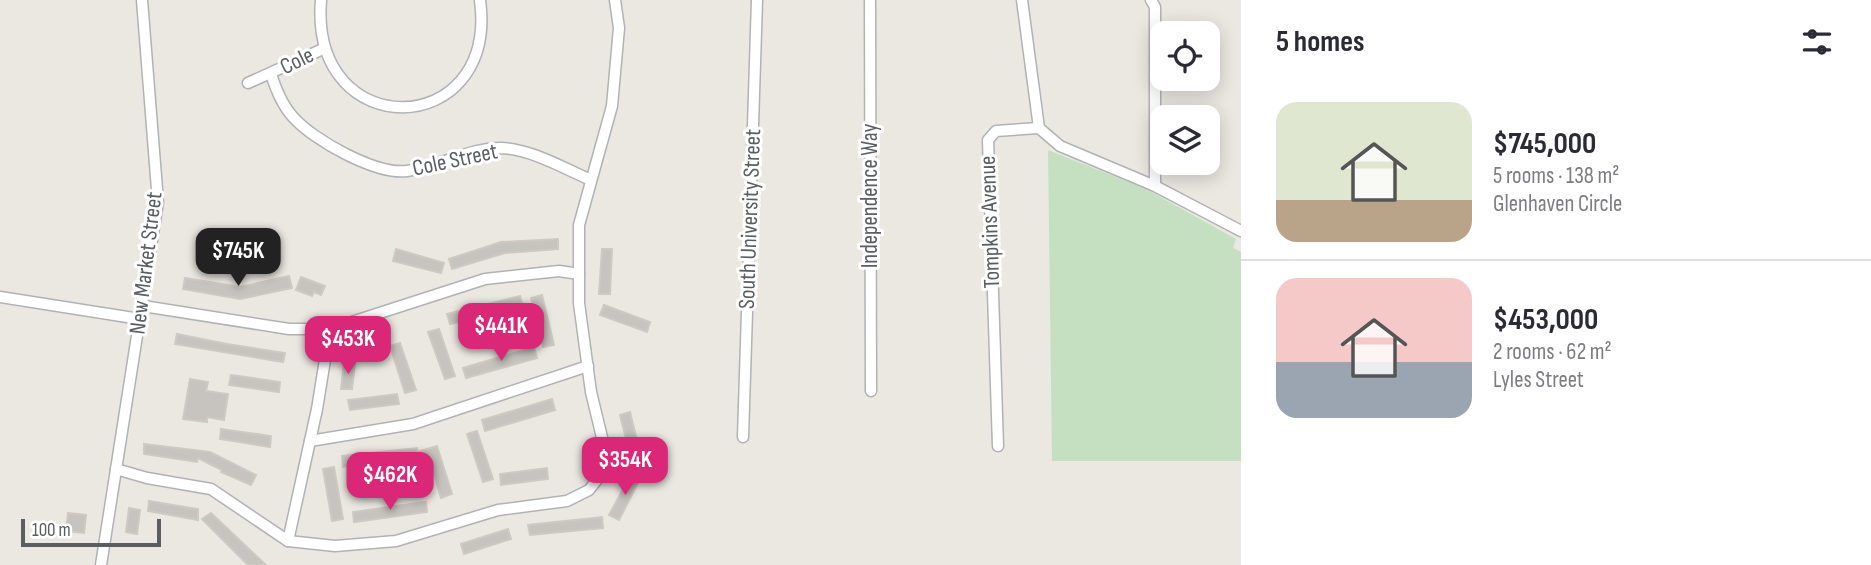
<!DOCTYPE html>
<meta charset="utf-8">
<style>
body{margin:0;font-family:"Sofia Sans Condensed",sans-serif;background:#f2f2f3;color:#2b2b33;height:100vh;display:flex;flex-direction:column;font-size:26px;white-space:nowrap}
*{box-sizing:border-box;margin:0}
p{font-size:23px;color:#7c7c81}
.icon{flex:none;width:38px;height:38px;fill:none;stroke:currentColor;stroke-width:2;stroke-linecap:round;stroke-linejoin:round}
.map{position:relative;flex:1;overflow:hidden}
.side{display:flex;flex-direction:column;background:#fff;width:630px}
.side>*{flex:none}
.tools{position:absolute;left:1150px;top:21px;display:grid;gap:14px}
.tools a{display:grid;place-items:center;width:70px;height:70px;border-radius:14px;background:#fff;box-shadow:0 4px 18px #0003;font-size:35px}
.scale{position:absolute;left:21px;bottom:18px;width:140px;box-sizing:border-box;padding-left:7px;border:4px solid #5a5e61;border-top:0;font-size:19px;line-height:24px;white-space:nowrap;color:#5a5e61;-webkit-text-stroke:5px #fff;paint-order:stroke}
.price{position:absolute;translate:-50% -60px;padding:0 16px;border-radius:14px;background:#db2777;color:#fff;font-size:23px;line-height:46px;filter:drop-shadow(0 2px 4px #0008)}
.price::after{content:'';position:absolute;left:50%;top:42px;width:21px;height:16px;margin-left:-10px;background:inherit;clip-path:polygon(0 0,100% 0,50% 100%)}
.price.on{background:#222;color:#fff}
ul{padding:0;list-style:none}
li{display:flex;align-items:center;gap:21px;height:175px;padding:0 35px}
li+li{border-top:2px solid #e1e1e2}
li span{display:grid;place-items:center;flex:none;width:196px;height:140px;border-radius:21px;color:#555}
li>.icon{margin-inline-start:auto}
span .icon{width:84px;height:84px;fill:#fffc;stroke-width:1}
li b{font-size:30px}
h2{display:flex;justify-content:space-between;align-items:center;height:84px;padding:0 35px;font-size:30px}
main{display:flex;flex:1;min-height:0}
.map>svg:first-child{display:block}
.green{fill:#c5e0c1}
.building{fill:#c7c3be;stroke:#cfc9c1;stroke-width:2}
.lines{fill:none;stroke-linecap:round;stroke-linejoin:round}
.minor-casing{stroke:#afb3b6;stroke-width:13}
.minor{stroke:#fff;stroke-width:10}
.labels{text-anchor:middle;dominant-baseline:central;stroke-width:6;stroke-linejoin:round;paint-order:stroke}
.street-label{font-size:23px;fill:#5a5e61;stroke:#fff}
</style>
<main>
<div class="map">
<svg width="1241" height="565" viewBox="0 0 1241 565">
<rect width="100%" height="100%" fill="#ebe8e2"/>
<!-- green -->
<path class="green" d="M1048 150 1146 189 1236 239 1233 248 1241 252V461H1052Z"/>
<!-- building -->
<g class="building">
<path d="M558 239V249L505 253 452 269 449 259 501 242Z"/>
<path d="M396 249 444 263 441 273 393 261Z"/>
<path d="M602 249H612L610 294H599Z"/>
<path d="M289 276 292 288 240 299 183 289 185 278 240 287Z"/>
<path d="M301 277 325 286 321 295 314 292 312 296 296 290Z"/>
<path d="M542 295 554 345 543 347 531 298Z"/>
<path d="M520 296 523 307 450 324 447 314Z"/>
<path d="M604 305 650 322 647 332 600 315Z"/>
<path d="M439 329 455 376 445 379 428 332Z"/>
<path d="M177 334 227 344 285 353 283 362 175 344Z"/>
<path d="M379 334 382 345 357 352 354 342Z"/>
<path d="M400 343 416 390 405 393 390 346Z"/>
<path d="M534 347 537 358 466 378 463 368Z"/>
<path d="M344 363H355L352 389H341Z"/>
<path d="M231 375 280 382 279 392 229 385Z"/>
<path d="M190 379 208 382 206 391 228 394 224 420 207 417V422L183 419Z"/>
<path d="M397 394 399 404 350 410 348 400Z"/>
<path d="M552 399 555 410 485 431 482 420Z"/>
<path d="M630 412 642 461 632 463 620 415Z"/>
<path d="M221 429 271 436 270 447 220 439Z"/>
<path d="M477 431 493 479 483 482 467 434Z"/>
<path d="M144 444 210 452 256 475 251 485 221 472 222 470 198 458 197 462 144 454Z"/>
<path d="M437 446 452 494 441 498 429 457 343 467 342 456 417 448V452Z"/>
<path d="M334 467 343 519 332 521 323 469Z"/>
<path d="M547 468 548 479 501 485 500 474Z"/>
<path d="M632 473 641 477 619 520 609 515Z"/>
<path d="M149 501 198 509V520L148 511Z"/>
<path d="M426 502 427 512 354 522 353 512Z"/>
<path d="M129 508 140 510 137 534 126 532Z"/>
<path d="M68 513 86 515 84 533 66 531Z"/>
<path d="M211 513 266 565H248L202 519Z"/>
<path d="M602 517 603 528 530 535 528 525Z"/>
<path d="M508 529 511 539 464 554 461 544Z"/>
</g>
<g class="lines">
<defs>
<g id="minor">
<path d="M321 0C309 145 499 141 480 0"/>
<path d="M870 0 871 391"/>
<path d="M1022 0 1039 128"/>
<path d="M1151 0 1155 7V186"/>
<path d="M271 74C276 90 282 105 293 117 313 140 376 175 407 171 439 167 468 148 501 148 531 149 563 168 591 180"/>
<path d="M248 83 323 49"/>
<path d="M1039 128 1060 146 1155 186 1241 231"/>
<path d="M0 297 140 319"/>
<path d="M143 306 289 329H330L485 279 559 271 579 274"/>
<path d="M743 437 757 0"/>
<path d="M310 441 413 424 588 366"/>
<path d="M998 446 988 140 996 131 1039 128"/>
<path d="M116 469 147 478 211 489 288 541 335 546 396 541 498 510 567 501 589 490 603 472 606 454 591 392 579 303V225L612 106 619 28 615 0"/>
<path d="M288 541 317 409 330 329"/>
<path d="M101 565 158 202 142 0"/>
</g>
</defs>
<!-- minor casing -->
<use href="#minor" class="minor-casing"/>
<!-- minor -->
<use href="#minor" class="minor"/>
</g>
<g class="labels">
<!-- street labels -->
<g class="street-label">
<text transform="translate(297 61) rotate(-26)">Cole</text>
<text transform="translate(455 160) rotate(-12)">Cole Street</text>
<text transform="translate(870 196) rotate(-90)">Independence Way</text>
<text transform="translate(750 219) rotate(-88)">South University Street</text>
<text transform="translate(990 222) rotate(-92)">Tompkins Avenue</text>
<text transform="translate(146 263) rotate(-83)">New Market Street</text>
</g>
</g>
</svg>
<div class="tools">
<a><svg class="icon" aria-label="locate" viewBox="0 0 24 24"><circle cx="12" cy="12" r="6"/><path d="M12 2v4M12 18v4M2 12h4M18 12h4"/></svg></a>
<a><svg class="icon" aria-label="layers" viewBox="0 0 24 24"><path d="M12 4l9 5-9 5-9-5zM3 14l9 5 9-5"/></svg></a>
</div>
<div class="scale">100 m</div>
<b class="price on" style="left:238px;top:288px">$745K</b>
<b class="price" style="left:501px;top:363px">$441K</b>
<b class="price" style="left:348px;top:376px">$453K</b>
<b class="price" style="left:625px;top:497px">$354K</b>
<b class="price" style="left:390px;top:512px">$462K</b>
</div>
<section class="side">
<h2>5 homes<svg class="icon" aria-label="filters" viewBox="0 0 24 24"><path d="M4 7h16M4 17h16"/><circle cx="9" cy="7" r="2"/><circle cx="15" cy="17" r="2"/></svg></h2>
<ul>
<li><span style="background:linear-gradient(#dfe7d0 70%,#b9a48a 0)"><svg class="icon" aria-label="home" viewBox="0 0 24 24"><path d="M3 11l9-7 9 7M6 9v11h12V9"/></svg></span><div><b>$745,000</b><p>5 rooms · 138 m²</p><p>Glenhaven Circle</p></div></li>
<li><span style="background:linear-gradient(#f6c9c9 60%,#9aa5b1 0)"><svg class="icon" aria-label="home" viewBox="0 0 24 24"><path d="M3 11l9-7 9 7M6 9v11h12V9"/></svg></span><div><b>$453,000</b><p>2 rooms · 62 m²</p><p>Lyles Street</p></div></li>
</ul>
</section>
</main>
